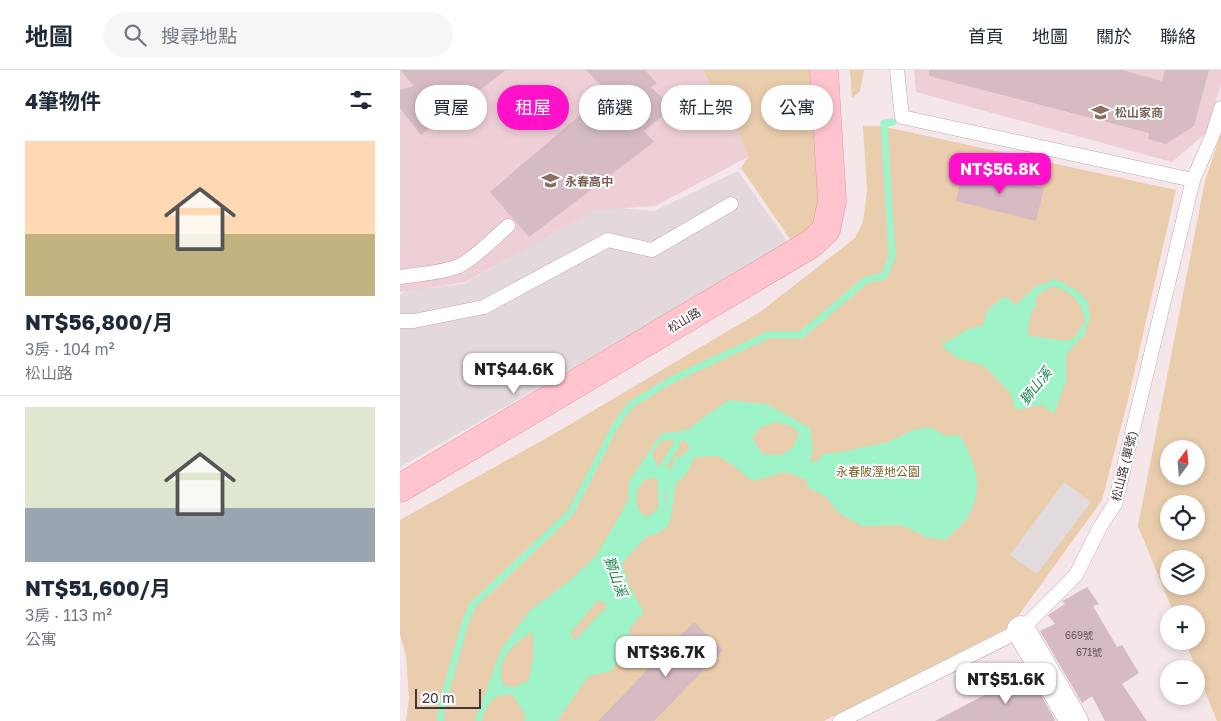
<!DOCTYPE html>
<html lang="zh-TW">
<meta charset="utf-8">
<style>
body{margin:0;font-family:"Golos Text","Noto Sans TC",sans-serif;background:#f6f6f7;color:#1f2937;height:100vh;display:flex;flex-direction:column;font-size:19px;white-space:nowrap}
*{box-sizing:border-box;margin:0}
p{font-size:16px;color:#747a83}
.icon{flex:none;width:28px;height:28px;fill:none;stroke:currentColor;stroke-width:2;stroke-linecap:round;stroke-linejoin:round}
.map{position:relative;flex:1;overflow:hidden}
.drawer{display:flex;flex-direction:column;background:#fff;width:400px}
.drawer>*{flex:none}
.guide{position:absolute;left:15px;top:15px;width:475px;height:45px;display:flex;gap:10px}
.needle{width:32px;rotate:16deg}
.buttons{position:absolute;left:760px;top:370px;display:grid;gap:10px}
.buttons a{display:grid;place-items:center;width:45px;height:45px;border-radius:50%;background:#fff;box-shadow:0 2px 8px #0003;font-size:25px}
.scale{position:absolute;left:15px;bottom:12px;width:66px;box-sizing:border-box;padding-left:5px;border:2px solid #47353a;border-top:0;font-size:14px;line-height:18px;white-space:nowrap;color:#47353a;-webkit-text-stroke:4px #fff;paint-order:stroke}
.price{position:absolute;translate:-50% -42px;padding:0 11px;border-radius:10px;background:#fff;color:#222;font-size:16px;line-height:32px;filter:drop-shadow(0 1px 2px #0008)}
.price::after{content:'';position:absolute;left:50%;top:30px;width:15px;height:11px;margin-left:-8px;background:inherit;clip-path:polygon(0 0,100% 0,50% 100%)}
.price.on{background:#ff11c9;color:#fff}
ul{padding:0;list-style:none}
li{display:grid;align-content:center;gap:10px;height:265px;padding:0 25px}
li+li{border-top:1px solid #e0e1e3}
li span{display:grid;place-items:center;height:155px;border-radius:0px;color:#555}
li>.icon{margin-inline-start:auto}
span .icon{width:90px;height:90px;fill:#fffc;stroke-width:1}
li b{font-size:21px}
h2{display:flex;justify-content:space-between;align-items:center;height:60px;padding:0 25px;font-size:21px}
.pill{padding:0 18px;border-radius:22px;background:#fff;box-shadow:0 2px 8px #0003;font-size:18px;line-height:45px}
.pill.on{background:#ff11c9;color:#fff}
header{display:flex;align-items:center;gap:30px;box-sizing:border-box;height:70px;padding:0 25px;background:#fff;border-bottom:1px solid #e0e1e3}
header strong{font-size:24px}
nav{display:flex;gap:28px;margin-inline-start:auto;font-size:18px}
.search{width:350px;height:45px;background:#f6f6f7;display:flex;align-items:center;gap:12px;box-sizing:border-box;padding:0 18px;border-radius:28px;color:#747a83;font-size:19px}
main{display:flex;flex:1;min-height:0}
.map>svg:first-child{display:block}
.industrial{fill:#e3d8dc}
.education{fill:#edcfd5}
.green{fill:#eacdad;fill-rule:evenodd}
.parking{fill:#e1dbdd}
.water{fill:#9ff3c8;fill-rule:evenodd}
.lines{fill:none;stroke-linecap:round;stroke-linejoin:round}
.stream{stroke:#9ff3c8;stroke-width:7}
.building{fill:#d6bbc3}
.lane-casing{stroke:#c0a8ae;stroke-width:15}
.street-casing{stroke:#c0a8ae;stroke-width:29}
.secondary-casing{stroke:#dc98a4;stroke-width:29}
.lane{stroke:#fff;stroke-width:14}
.street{stroke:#fff;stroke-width:28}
.secondary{stroke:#ffc4ce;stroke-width:28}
.labels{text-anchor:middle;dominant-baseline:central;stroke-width:4;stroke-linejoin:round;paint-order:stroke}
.number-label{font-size:10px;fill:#6b565c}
.education-label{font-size:12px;font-weight:bold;fill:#785e54;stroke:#fff;text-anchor:start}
.street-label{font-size:12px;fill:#47353a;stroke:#fff}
.park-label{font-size:12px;fill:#7b6125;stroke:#fff}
.water-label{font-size:14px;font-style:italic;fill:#228554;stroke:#fff}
</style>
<header>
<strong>地圖</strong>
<div class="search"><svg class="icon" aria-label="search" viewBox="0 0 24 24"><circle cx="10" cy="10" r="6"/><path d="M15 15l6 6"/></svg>搜尋地點</div>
<nav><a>首頁</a><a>地圖</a><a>關於</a><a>聯絡</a></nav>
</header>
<main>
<section class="drawer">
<h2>4筆物件<svg class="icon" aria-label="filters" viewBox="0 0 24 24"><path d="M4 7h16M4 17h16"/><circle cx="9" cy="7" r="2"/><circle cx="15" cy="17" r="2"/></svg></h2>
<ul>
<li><span style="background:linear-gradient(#ffd9b3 60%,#c2b280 0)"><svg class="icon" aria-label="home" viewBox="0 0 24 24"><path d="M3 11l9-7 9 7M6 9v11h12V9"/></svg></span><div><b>NT$56,800/月</b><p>3房 · 104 m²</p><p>松山路</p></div></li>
<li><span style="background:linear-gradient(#dfe7d0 65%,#9aa5b1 0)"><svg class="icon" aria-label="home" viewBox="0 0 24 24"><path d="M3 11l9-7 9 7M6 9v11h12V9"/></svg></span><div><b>NT$51,600/月</b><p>3房 · 113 m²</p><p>公寓</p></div></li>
</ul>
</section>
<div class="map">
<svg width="821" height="651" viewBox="0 0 821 651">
<rect width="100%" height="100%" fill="#f4e6e9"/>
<!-- industrial -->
<path class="industrial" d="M338 101 389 174 0 397V225L8 220 64 214 197 136 254 141Z"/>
<!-- education -->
<g class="education">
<path d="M0 0H302L332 47 350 86 255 136 194 140 66 212 0 222Z"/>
<path d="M514 0H821V13L807 62 772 92 516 22Z"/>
</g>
<!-- green -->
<g class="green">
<path d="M302 0H419L428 134 414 156 392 172 341 98 349 86 332 47Z"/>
<path d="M450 0H464L460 21 452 28Z"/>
<path d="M463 56H481L776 120 727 334 702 430 611 556 424 651H6L9 628 6 586 0 564V450L152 365 360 242 455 168 463 152 467 121Z"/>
<path d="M821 63V651H817L785 571H796V544H774L738 456 805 111ZM769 379H796V406H769ZM769 434H796V461H769ZM769 489H796V516H769Z"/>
</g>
<!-- parking -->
<path class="parking" d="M664 412 691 432 637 504 610 485Z"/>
<!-- water -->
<g class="water">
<path d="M655 209 677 220 688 232 690 248 684 266 677 272 666 285V311L654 344 642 335 616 340 610 323 585 296 557 288 541 275 568 259 584 255C585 238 592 236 605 227L611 230 614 236 635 217ZM652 216C673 221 682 232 685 252L673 269 665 271 627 265 631 242 636 237V226Z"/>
<path d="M329 330 367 334 410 358 413 379 410 391 417 392 422 384 441 382 488 372 513 360 531 357 545 366 560 365C575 393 586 417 567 448 562 456 552 463 545 470L526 467 501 455 462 456 439 443 426 427 407 417V410L385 402 352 411 333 395 317 386 295 387 285 406 276 413 270 453 261 462 246 467 222 493 227 512 244 542 229 559 231 579 210 601 188 607 157 651H124L125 645 113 625C93 622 87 634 82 651H75L101 579 130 540 169 511 207 475 227 444 229 411 262 363 286 361 308 344ZM376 352 391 356 399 363 393 377 382 385 363 384 352 368 361 357ZM278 369 286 371 290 378 283 385 275 388 272 398 263 400 257 395 252 384 261 371ZM254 408 263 412C270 430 267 441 250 451 234 441 232 422 245 409ZM198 530 208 535 175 570 170 564ZM132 562C136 578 132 595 128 611L115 617 104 616C94 590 112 575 132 562Z"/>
</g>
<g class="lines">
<!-- stream -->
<g class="stream">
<path d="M240 450 250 449 262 440 261 415 264 395 283 363"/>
<path d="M220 452 231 432"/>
<path d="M201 484 220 452 229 451"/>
<path d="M41 651V638L65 553 72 536 171 442 215 356 230 335 271 310 368 265H401L466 210 484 206 492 187 484 53 493 52"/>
</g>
</g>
<!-- building -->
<g class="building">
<path d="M0 0H106L21 65 0 38V20L14 16Z"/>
<path d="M186 0H245L257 14 251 17 272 38 244 61 254 72 129 167 90 122 207 22Z"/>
<path d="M529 0H722L762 11 765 0H809L794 56 766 74 748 69 749 63 529 6Z"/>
<path d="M564 98 644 118 636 151 556 131Z"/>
<path d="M687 517 699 534 693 536 717 577 722 575 739 603 722 614 747 651H705L692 626 682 633 640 561 655 554 648 545 665 534 662 531 664 530Z"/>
<path d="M294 552 323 580 254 651H198Z"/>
<path d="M628 602 655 650 654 651H535Z"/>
</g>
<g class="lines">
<defs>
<g id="lane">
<path d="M497 0 502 47 793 110"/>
<path d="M0 207C18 204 42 203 59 196 74 189 95 167 108 156"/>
<path d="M0 251H14L84 237 208 170 252 180 331 134"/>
<path d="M440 651 621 560 676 505 700 457 715 434 793 110 813 64 821 38"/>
</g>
<path id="street" d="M621 560 674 651"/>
<path id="secondary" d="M0 418 411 174 426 160 432 131 424 0"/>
</defs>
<!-- lane casing -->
<use href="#lane" class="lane-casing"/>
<!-- street casing -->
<use href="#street" class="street-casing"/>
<!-- secondary casing -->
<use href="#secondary" class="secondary-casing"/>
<!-- lane -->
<use href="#lane" class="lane"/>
<!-- street -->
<use href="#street" class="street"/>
<!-- secondary -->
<use href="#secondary" class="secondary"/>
</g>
<!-- icons -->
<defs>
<symbol id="school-bare" viewBox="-9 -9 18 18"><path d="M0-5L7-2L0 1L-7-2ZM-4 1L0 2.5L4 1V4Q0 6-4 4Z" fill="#8d6e63" stroke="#fff" stroke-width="2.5" paint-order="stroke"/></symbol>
</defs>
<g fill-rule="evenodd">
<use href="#school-bare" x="688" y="30" width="25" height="25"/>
<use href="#school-bare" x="138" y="98" width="25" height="25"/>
</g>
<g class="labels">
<!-- number labels -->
<g class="number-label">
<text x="679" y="565">669號</text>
<text x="689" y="582">671號</text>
</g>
<!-- education labels -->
<g class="education-label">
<text x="715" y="42">松山家商</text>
<text x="165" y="111">永春高中</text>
</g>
<!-- street labels -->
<g class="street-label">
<text transform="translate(284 250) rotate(-31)">松山路</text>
<text transform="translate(724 396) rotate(-76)">松山路 (單號)</text>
</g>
<!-- park labels -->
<g class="park-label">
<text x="478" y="401">永春陂溼地公園</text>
</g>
<!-- water labels -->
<g class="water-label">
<text transform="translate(635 316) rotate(-52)">獅山溪</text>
<text transform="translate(216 506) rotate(70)">獅山溪</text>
</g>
</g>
</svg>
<div class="buttons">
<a><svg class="needle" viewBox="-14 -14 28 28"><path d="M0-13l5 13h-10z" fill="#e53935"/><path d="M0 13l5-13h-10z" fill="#747a83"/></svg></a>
<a><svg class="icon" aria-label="locate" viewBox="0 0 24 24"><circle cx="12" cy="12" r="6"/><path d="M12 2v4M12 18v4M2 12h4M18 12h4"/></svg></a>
<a><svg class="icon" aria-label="layers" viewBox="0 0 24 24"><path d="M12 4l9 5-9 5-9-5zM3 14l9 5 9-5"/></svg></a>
<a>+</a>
<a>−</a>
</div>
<div class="scale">20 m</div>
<b class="price on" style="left:600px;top:125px">NT$56.8K</b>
<b class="price" style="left:114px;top:325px">NT$44.6K</b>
<b class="price" style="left:266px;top:608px">NT$36.7K</b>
<b class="price" style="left:606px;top:635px">NT$51.6K</b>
<div class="guide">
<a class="pill">買屋</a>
<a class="pill on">租屋</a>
<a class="pill">篩選</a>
<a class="pill">新上架</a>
<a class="pill">公寓</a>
</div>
</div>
</main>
